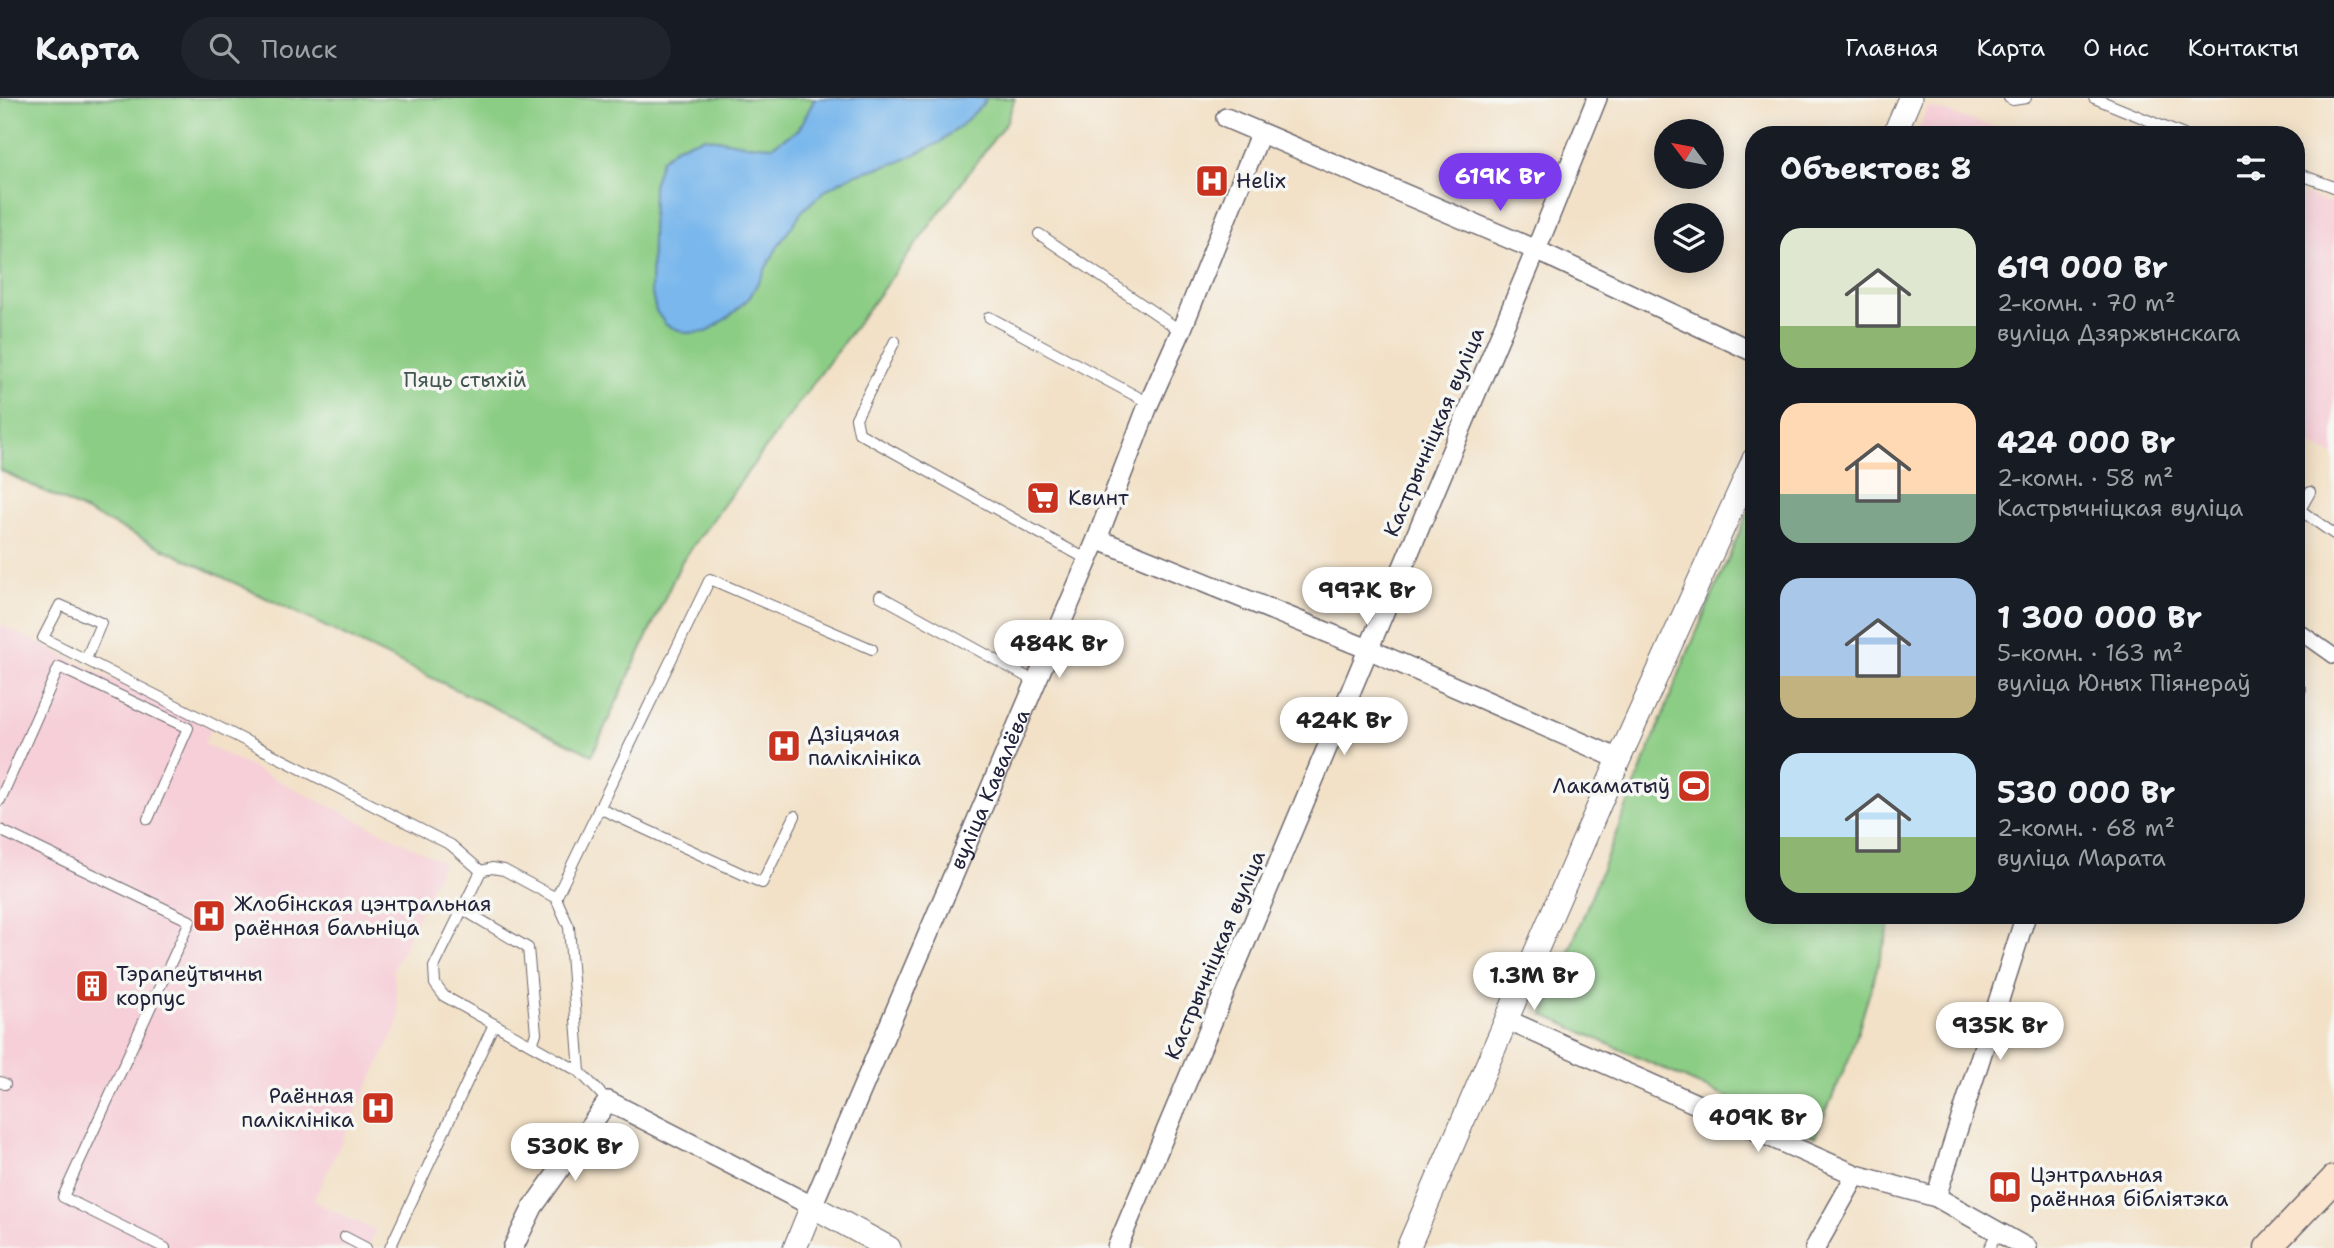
<!DOCTYPE html>
<html lang="ru">
<meta charset="utf-8">
<style>
body{margin:0;font-family:"Shantell Sans",sans-serif;background:#20242c;color:#f1f3f6;height:100vh;display:flex;flex-direction:column;font-size:26px;white-space:nowrap}
*{box-sizing:border-box;margin:0}
p{font-size:23px;color:#9ea1a6}
.icon{flex:none;width:38px;height:38px;fill:none;stroke:currentColor;stroke-width:2;stroke-linecap:round;stroke-linejoin:round}
.map{position:relative;flex:1;overflow:hidden}
.details{position:absolute;left:1745px;top:28px;width:560px;height:798px;display:flex;flex-direction:column;background:#171b24;border-radius:28px;box-shadow:0 4px 18px #0003}
.details>*{flex:none}
.needle{width:46px;rotate:302deg}
.fabs{position:absolute;left:1654px;top:21px;display:grid;gap:14px}
.fabs a{display:grid;place-items:center;width:70px;height:70px;border-radius:50%;background:#171b24;box-shadow:0 4px 18px #0003;font-size:35px}
.price{position:absolute;translate:-50% -60px;padding:0 16px;border-radius:24px;background:#fff;color:#222;font-size:23px;line-height:46px;filter:drop-shadow(0 2px 4px #0008)}
.price::after{content:'';position:absolute;left:50%;top:42px;width:21px;height:16px;margin-left:-10px;background:inherit;clip-path:polygon(0 0,100% 0,50% 100%)}
.price.active{background:#7c3aed;color:#fff}
ul{padding:0;list-style:none}
li{display:flex;align-items:center;gap:21px;height:175px;padding:0 35px}
li span{display:grid;place-items:center;flex:none;width:196px;height:140px;border-radius:21px;color:#555}
li>.icon{margin-inline-start:auto}
span .icon{width:84px;height:84px;fill:#fffc;stroke-width:1}
li b{font-size:30px}
h2{display:flex;justify-content:space-between;align-items:center;height:84px;padding:0 35px;font-size:30px}
header{display:flex;align-items:center;gap:42px;box-sizing:border-box;height:98px;padding:0 35px;background:#171b24;border-bottom:2px solid #363941}
header strong{font-size:33px}
nav{display:flex;gap:38px;margin-inline-start:auto;font-size:24px}
.search{width:490px;height:63px;background:#20242c;display:flex;align-items:center;gap:18px;box-sizing:border-box;padding:0 24px;border-radius:38px;color:#9ea1a6;font-size:26px}
.map>svg:first-child{display:block}
.built{fill:#f6cfd8}
.green{fill:#8ccd85;stroke:#577860;stroke-width:2}
.water{fill:#79b7ec;stroke:#4e6c94;stroke-width:2}
.lines{fill:none;stroke-linecap:round;stroke-linejoin:round}
.service-casing{stroke:#6b656c;stroke-width:12}
.pedestrian-casing{stroke:#6b656c;stroke-width:17}
.minor-casing{stroke:#6b656c;stroke-width:22}
.tertiary-casing{stroke:#6b656c;stroke-width:25}
.secondary-casing{stroke:#6b656c;stroke-width:29}
.service{stroke:#fff;stroke-width:10}
.pedestrian{stroke:#fff;stroke-width:14}
.minor{stroke:#fff;stroke-width:19}
.tertiary{stroke:#fff;stroke-width:23}
.secondary{stroke:#fbe5cf;stroke-width:26}
.labels{text-anchor:middle;dominant-baseline:central;stroke-width:7;stroke-linejoin:round;paint-order:stroke}
.poi-label{font-size:21px;fill:#22223b;stroke:#f6f6f2;text-anchor:start}
.park-label{font-size:21px;fill:#425551;stroke:#f6f6f2}
.street-label{font-size:21px;fill:#22223b;stroke:#f6f6f2}
</style>
<header>
<strong>Карта</strong>
<div class="search"><svg class="icon" aria-label="search" viewBox="0 0 24 24"><circle cx="10" cy="10" r="6"/><path d="M15 15l6 6"/></svg>Поиск</div>
<nav><a>Главная</a><a>Карта</a><a>О нас</a><a>Контакты</a></nav>
</header>
<div class="map">
<svg width="2334" height="1150" viewBox="0 0 2334 1150">
<rect width="100%" height="100%" fill="#f6f6f2"/>
<filter id="ink" filterUnits="userSpaceOnUse"><feTurbulence type="fractalNoise" baseFrequency=".0143" numOctaves="2"/><feDisplacementMap in="SourceGraphic" scale="14" xChannelSelector="R" yChannelSelector="G"/><feConvolveMatrix kernelMatrix="1 2 1 2 8 2 1 2 1" color-interpolation-filters="sRGB"/></filter>
<filter id="wash" filterUnits="userSpaceOnUse"><feTurbulence type="fractalNoise" baseFrequency=".00686" numOctaves="4" result="noise"/><feDisplacementMap in="SourceGraphic" scale="28" xChannelSelector="R" yChannelSelector="G"/><feGaussianBlur stdDeviation="1.57" result="paint"/><feColorMatrix in="noise" values="0 0 0 0 0 0 0 0 0 0 0 0 0 0 0 0 0 1.4 0 .05"/><feComposite in="paint" operator="in"/></filter>
<g filter="url(#wash)">
<rect width="100%" height="100%" fill="#f2e1c7"/>
<!-- built -->
<g class="built">
<path d="M1928 9 2020 37H1916Z"/>
<path d="M2303 96 2334 107V357L2296 341V113Z"/>
<path d="M0 526 211 630 204 646 443 764 393 872 400 922 313 1103 376 1133 367 1150H0Z"/>
</g>
<!-- green -->
<g class="green">
<path d="M0 0H1015L1007 23 682 463 592 657 0 372Z"/>
<path d="M1753 403 1754 817H1893L1851 956 1815 1039 1544 917 1686 559Z"/>
</g>
<!-- water -->
<path class="water" d="M815 0H986L983 6 963 26 939 45 899 64 853 77 827 91 803 112 777 150 750 199 731 217 707 234 686 235 666 227 656 213 651 192 653 87 661 62 677 48 705 39 743 46 772 48 799 31Z"/>
</g>
<g filter="url(#ink)">
<g class="lines">
<defs>
<g id="service">
<path d="M2009 0 2013 2 2026 0"/>
<path d="M2094 0 2184 37"/>
<path d="M2296 75 2334 89"/>
<path d="M1039 136 1181 233"/>
<path d="M989 219 1149 305"/>
<path d="M895 243 856 320 859 335 1088 462"/>
<path d="M2310 394 2300 412 2334 436"/>
<path d="M880 498 1036 584"/>
<path d="M86 561 101 525 60 507 43 540 451 747 481 773"/>
<path d="M2296 598 2301 592"/>
<path d="M0 702 59 569 188 630 148 721"/>
<path d="M599 710 762 785 795 718"/>
<path d="M0 732 190 823 63 1099 165 1150"/>
<path d="M556 800 710 481 872 551"/>
<path d="M462 811 528 850 536 935 532 947"/>
<path d="M580 974 569 829 556 800 504 772 492 770 481 773 434 869 435 886 444 898 580 974 608 1003"/>
<path d="M0 984 5 986"/>
<path d="M345 1139 366 1150"/>
<path d="M390 1150 494 926"/>
<path d="M1989 1150 1998 1133"/>
</g>
<path id="pedestrian" d="M2296 531 2334 558"/>
<g id="minor">
<path d="M1226 20 1536 152 1754 254"/>
<path d="M1097 441 1368 551 1619 661"/>
<path d="M1507 922 1856 1077 1936 1099 2027 1150"/>
<path d="M1936 1099 2026 817"/>
<path id="s1" d="M513 1150 533 1109 608 1003 812 1108 1097 441 1149 305 1181 233 1260 36"/>
<path d="M1117 1150 1536 152 1597 0"/>
<path d="M1815 1150 1856 1077"/>
</g>
<g id="tertiary">
<path d="M1894 37 1910 0"/>
<path d="M795 1150 812 1108 889 1150"/>
<path d="M1408 1150 1619 661 1754 361"/>
</g>
<path id="secondary" d="M2268 1150 2334 1081"/>
</defs>
<!-- service casing -->
<use href="#service" class="service-casing"/>
<!-- pedestrian casing -->
<use href="#pedestrian" class="pedestrian-casing"/>
<!-- minor casing -->
<use href="#minor" class="minor-casing"/>
<!-- tertiary casing -->
<use href="#tertiary" class="tertiary-casing"/>
<!-- secondary casing -->
<use href="#secondary" class="secondary-casing"/>
<!-- service -->
<use href="#service" class="service"/>
<!-- pedestrian -->
<use href="#pedestrian" class="pedestrian"/>
<!-- minor -->
<use href="#minor" class="minor"/>
<!-- tertiary -->
<use href="#tertiary" class="tertiary"/>
<!-- secondary -->
<use href="#secondary" class="secondary"/>
</g>
</g>
<!-- icons -->
<defs>
<symbol id="hospital-square" viewBox="-11 -11 22 22"><rect x="-9" y="-9" width="18" height="18" rx="4" fill="#c8321e" stroke="#f6f6f2"/><path d="M-5-5h3v3.5h4V-5h3V5h-3V1.5h-4V5h-3Z" fill="#fff"/></symbol>
<symbol id="supermarket-square" viewBox="-11 -11 22 22"><rect x="-9" y="-9" width="18" height="18" rx="4" fill="#c8321e" stroke="#f6f6f2"/><path d="M-6-5.5h2.5l.6 2H6L4.5 2H-2.5L-4.4-4H-6ZM-1.5 3.2a1.3 1.3 0 1 0 .1 0ZM3 3.2a1.3 1.3 0 1 0 .1 0Z" fill="#fff"/></symbol>
<symbol id="stadium-square" viewBox="-11 -11 22 22"><rect x="-9" y="-9" width="18" height="18" rx="4" fill="#c8321e" stroke="#f6f6f2"/><path d="M0-5a6.5 5 0 1 0 0 10a6.5 5 0 1 0 0-10ZM-3.5-1.8h7v3.6h-7Z" fill="#fff"/></symbol>
<symbol id="building-square" viewBox="-11 -11 22 22"><rect x="-9" y="-9" width="18" height="18" rx="4" fill="#c8321e" stroke="#f6f6f2"/><path d="M-4-6H4V6H1V3H-1V6H-4ZM-2.5-4.3h1.7v1.8h-1.7ZM.8-4.3h1.7v1.8H.8ZM-2.5-1h1.7V.8h-1.7ZM.8-1h1.7V.8H.8Z" fill="#fff"/></symbol>
<symbol id="library-square" viewBox="-11 -11 22 22"><rect x="-9" y="-9" width="18" height="18" rx="4" fill="#c8321e" stroke="#f6f6f2"/><path d="M-6-4Q-3-5.5-.7-3.5V5Q-3 3-6 4ZM6-4Q3-5.5 .7-3.5V5Q3 3 6 4Z" fill="#fff"/></symbol>
</defs>
<g fill-rule="evenodd">
<use href="#hospital-square" x="1193" y="64" width="38" height="38"/>
<use href="#supermarket-square" x="1024" y="381" width="38" height="38"/>
<use href="#hospital-square" x="765" y="629" width="38" height="38"/>
<use href="#stadium-square" x="1675" y="669" width="38" height="38"/>
<use href="#hospital-square" x="190" y="799" width="38" height="38"/>
<use href="#building-square" x="73" y="869" width="38" height="38"/>
<use href="#hospital-square" x="359" y="991" width="38" height="38"/>
<use href="#library-square" x="1986" y="1070" width="38" height="38"/>
</g>
<g class="labels">
<!-- poi labels -->
<g class="poi-label">
<text x="1236" y="83">Helix</text>
<text x="1068" y="400">Квинт</text>
<text x="808" y="636">Дзіцячая<tspan x="808" dy="24">паліклініка</tspan></text>
<text x="1670" y="688" text-anchor="end">Лакаматыў</text>
<text x="234" y="806">Жлобінская цэнтральная<tspan x="234" dy="24">раённая бальніца</tspan></text>
<text x="116" y="876">Тэрапеўтычны<tspan x="116" dy="24">корпус</tspan></text>
<text x="354" y="998" text-anchor="end">Раённая<tspan x="354" dy="24">паліклініка</tspan></text>
<text x="2030" y="1077">Цэнтральная<tspan x="2030" dy="24">раённая бібліятэка</tspan></text>
</g>
<!-- park labels -->
<g class="park-label">
<text x="465" y="282">Пяць стыхій</text>
</g>
<!-- street labels -->
<g class="street-label">
<text transform="translate(1434 334) rotate(-67)">Кастрычніцкая вуліца</text>
<text stroke="none"><textPath href="#s1" startOffset="858">вуліца Кавалёва</textPath></text>
<text transform="translate(1215 857) rotate(-67)">Кастрычніцкая вуліца</text>
</g>
</g>
</svg>
<div class="fabs">
<a><svg class="needle" viewBox="-14 -14 28 28"><path d="M0-13l5 13h-10z" fill="#e53935"/><path d="M0 13l5-13h-10z" fill="#9ea1a6"/></svg></a>
<a><svg class="icon" aria-label="layers" viewBox="0 0 24 24"><path d="M12 4l9 5-9 5-9-5zM3 14l9 5 9-5"/></svg></a>
</div>
<b class="price active" style="left:1500px;top:115px">619K Br</b>
<b class="price" style="left:1367px;top:529px">997K Br</b>
<b class="price" style="left:1059px;top:582px">484K Br</b>
<b class="price" style="left:1344px;top:659px">424K Br</b>
<b class="price" style="left:1534px;top:914px">1.3M Br</b>
<b class="price" style="left:2000px;top:964px">935K Br</b>
<b class="price" style="left:1758px;top:1056px">409K Br</b>
<b class="price" style="left:575px;top:1085px">530K Br</b>
<section class="details">
<h2>Объектов: 8<svg class="icon" aria-label="filters" viewBox="0 0 24 24"><path d="M4 7h16M4 17h16"/><circle cx="9" cy="7" r="2"/><circle cx="15" cy="17" r="2"/></svg></h2>
<ul>
<li><span style="background:linear-gradient(#dfe7d0 70%,#8fb573 0)"><svg class="icon" aria-label="home" viewBox="0 0 24 24"><path d="M3 11l9-7 9 7M6 9v11h12V9"/></svg></span><div><b>619 000 Br</b><p>2-комн. · 70 m²</p><p>вуліца Дзяржынскага</p></div></li>
<li><span style="background:linear-gradient(#ffd9b3 65%,#7fa58c 0)"><svg class="icon" aria-label="home" viewBox="0 0 24 24"><path d="M3 11l9-7 9 7M6 9v11h12V9"/></svg></span><div><b>424 000 Br</b><p>2-комн. · 58 m²</p><p>Кастрычніцкая вуліца</p></div></li>
<li><span style="background:linear-gradient(#a9c7e8 70%,#c2b280 0)"><svg class="icon" aria-label="home" viewBox="0 0 24 24"><path d="M3 11l9-7 9 7M6 9v11h12V9"/></svg></span><div><b>1 300 000 Br</b><p>5-комн. · 163 m²</p><p>вуліца Юных Піянераў</p></div></li>
<li><span style="background:linear-gradient(#bfe0f5 60%,#8fb573 0)"><svg class="icon" aria-label="home" viewBox="0 0 24 24"><path d="M3 11l9-7 9 7M6 9v11h12V9"/></svg></span><div><b>530 000 Br</b><p>2-комн. · 68 m²</p><p>вуліца Марата</p></div></li>
</ul>
</section>
</div>
